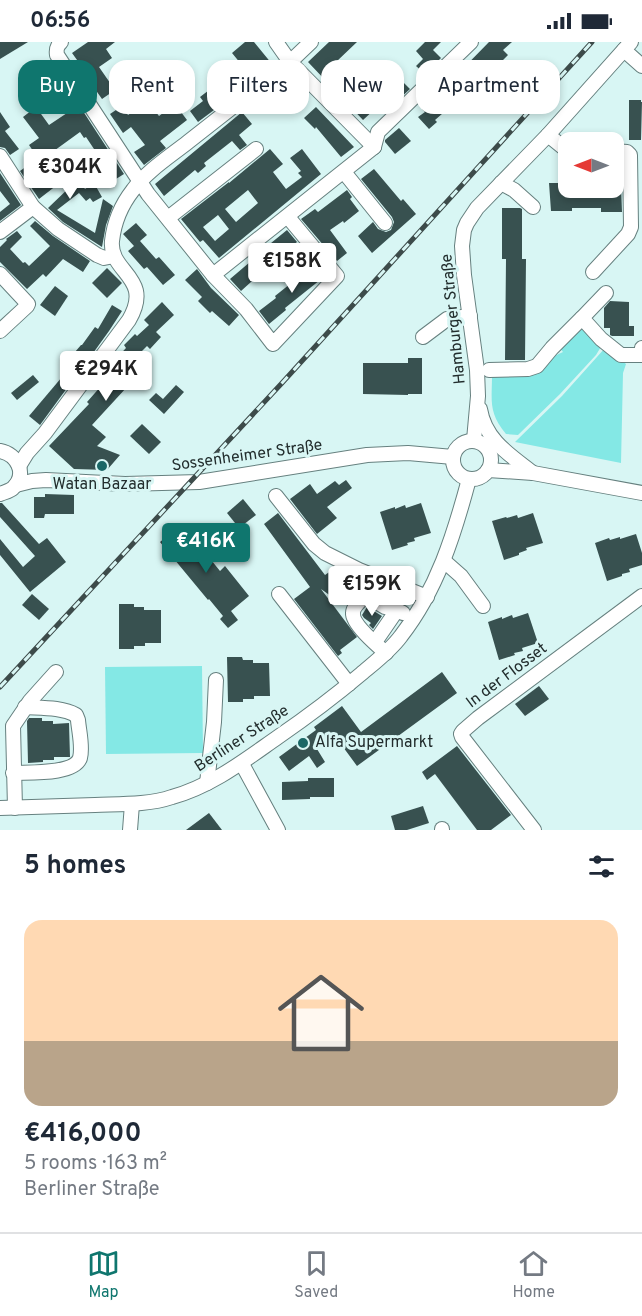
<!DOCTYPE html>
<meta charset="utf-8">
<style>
body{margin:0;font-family:Overpass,sans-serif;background:#f6f6f7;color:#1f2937;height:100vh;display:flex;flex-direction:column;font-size:22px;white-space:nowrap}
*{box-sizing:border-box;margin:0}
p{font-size:20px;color:#747a83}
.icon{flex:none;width:33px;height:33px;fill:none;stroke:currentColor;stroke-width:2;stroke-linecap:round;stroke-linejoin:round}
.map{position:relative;height:788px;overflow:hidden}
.panel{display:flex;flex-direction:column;background:#fff;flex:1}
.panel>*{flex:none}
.top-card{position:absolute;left:18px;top:18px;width:606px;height:54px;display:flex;gap:12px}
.needle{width:39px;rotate:270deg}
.controls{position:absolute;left:558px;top:90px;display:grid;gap:12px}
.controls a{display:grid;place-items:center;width:66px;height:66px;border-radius:12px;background:#fff;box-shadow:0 3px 9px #0003;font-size:30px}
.price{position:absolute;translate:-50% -51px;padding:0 14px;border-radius:6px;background:#fff;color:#222;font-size:20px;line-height:39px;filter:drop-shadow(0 2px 3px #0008)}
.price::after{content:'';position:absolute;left:50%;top:36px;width:18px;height:14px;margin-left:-9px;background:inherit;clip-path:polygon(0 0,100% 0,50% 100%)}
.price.current{background:#0f766e;color:#fff}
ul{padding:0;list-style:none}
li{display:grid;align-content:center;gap:12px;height:318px;padding:0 24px}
li span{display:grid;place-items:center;height:186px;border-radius:18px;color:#555}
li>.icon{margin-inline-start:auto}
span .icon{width:108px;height:108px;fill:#fffc;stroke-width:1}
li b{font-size:26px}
h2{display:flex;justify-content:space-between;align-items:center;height:72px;padding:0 24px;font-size:26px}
.chip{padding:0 21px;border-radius:18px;background:#fff;box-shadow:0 3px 9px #0003;font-size:21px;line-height:54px}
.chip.current{background:#0f766e;color:#fff}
.status{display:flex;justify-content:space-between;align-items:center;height:42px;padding:0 30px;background:#fff;direction:ltr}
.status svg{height:16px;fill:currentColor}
.tabs{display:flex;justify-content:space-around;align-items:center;height:84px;border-top:2px solid #e0e1e3;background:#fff;font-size:16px;color:#747a83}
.tabs a{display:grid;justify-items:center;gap:3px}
.tabs .current{color:#0f766e}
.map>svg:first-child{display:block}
.green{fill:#84e8e5}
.building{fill:#385150;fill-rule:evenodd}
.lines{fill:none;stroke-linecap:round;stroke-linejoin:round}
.minor-casing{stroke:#66807f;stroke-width:16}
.minor{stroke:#fff;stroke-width:14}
.rail-casing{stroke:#3d4b4a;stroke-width:5}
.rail{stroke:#d8f6f4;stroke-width:3;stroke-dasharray:9;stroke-linecap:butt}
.poi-dot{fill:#1a6766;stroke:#d8f6f4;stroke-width:2}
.labels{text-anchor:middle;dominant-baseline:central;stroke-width:6;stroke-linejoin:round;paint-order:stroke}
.street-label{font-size:16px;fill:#222d2d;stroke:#d8f6f4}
.poi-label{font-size:16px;fill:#222d2d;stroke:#d8f6f4}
</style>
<div class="status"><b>06:56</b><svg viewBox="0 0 49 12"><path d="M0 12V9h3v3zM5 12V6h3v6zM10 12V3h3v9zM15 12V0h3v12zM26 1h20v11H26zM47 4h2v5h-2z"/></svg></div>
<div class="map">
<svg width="642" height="788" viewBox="0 0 642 788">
<rect width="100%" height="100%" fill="#d8f6f4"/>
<!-- green -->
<g class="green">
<path d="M578 285 583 286 602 303 596 313 560 352 518 393 506 392C488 370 492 359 492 333L550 316 563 310 559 305Z"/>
<path d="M605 306 626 322 623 331 621 421 515 400 562 354Z"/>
<path d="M202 624 203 711 106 712 105 625Z"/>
</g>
<!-- building -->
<g class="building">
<path d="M0 0H28L0 17Z"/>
<path d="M88 0H115L106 7 112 16 99 25 115 48 102 57 88 37 90 36 72 11Z"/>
<path d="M245 0H254L272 22 251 40 247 36 215 61 218 65 198 80 190 69 203 59 200 55 213 45 210 41 224 30 226 32 241 22 232 11Z"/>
<path d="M329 0H357L336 20 358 44 356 46 375 67 363 78 308 20Z"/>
<path d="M425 0H441L433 8 441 16 425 32 416 24 423 17 416 9Z"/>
<path d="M489 0H512L503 8 508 13 501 20 504 24 496 32 489 25 480 34 476 31 447 61 450 65 435 78 437 80 429 87 418 75 425 70 422 67 444 47H443Z"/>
<path d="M44 22 50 33 48 34 59 51 45 61 28 32Z"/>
<path d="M396 33 410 47 397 59 388 49 393 44 389 40Z"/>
<path d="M286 37 295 47 285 55 283 53 273 61 265 51 275 43 277 45Z"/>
<path d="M629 58H641V60H642L641 98H629Z"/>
<path d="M77 60 124 132 111 140 98 122 102 119 86 95 84 96 80 90 40 119 29 103 39 96 23 75 36 65 49 83 67 71 65 68Z"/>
<path d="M148 60 159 74 175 62 187 78 160 99 166 106 144 123 134 110 145 103 131 85 123 91 110 72 122 64 128 73 131 71 132 72Z"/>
<path d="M316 65 354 105 341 115 316 85 315 87 304 76Z"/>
<path d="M0 70 10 85 5 89 19 107 10 113 5 106 0 105Z"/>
<path d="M242 70 252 82 239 93 247 103 240 108 232 99 204 121 206 124 198 131 195 128 164 154 155 142Z"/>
<path d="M399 86 411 99 395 112 385 100V98Z"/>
<path d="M270 107 283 122 273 130 286 147 302 135 298 131 301 129 290 116 302 107 321 132 219 216 203 198 200 200 181 177 229 140V141ZM248 148 258 161 236 180 225 167ZM218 173 229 187 215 199 203 185Z"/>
<path d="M31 121 45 141 68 124 85 147 94 141 102 155 93 160 90 156 86 159 79 151 57 168 95 191 103 157 113 164 106 183 102 205 63 180 48 166 72 143 66 136 39 157 20 129Z"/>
<path d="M374 127 401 159 403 157 416 172 372 211 358 194 373 180 378 187 386 190 391 188 394 180 392 175 361 137Z"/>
<path d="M0 131 21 163 0 179V170L10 162 0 149Z"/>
<path d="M549 141H568V146H614V143H621L622 170H601V166H572V169H551Z"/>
<path d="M347 148 352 155 350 157 359 169 344 181 343 179 330 188 347 211 337 219 301 177 315 167 318 170Z"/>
<path d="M502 166H520L522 167V217H526L525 318H505L506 217H502Z"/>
<path d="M35 179 53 194 90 219 83 230 63 217 46 235 43 232 27 247 0 220V205L7 198 6 197 17 189 22 195 10 207 23 221 25 220 29 224 50 204 30 184Z"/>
<path d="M136 181 147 193 140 199 156 217 159 215 175 233 163 243 147 225 144 227 128 209 134 204 123 192Z"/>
<path d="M287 188 297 200 259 231 260 232 241 249 230 237 250 220 249 219Z"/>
<path d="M315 222 325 234 285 266 286 268 269 282 259 269 276 256 275 254Z"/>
<path d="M107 226 122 241 107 256 92 241Z"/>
<path d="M197 227 211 246 239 273 229 284 212 269 210 271 198 259 202 255 185 238Z"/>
<path d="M55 244 68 254 55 274 40 263Z"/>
<path d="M610 259 629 260V284H634V294H612L610 293V286H604V266Z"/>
<path d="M162 260 174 273 156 290 161 295 150 307 147 304 130 321 135 326 132 329 138 333 92 383 106 395 97 404 120 413 107 428 74 427 49 404 89 362 87 360 102 343 96 338 126 306 124 303 135 292 137 294 149 283 144 278Z"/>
<path d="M112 263 122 269 109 289 83 325 76 319 79 315 75 310 81 303H82L95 285 98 287Z"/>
<path d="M408 316H422V352H408V353L363 352V321H408Z"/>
<path d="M33 333 39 340 17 358 11 351Z"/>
<path d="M62 335 70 342 40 383 29 374Z"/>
<path d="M176 343 184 350 164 372 149 358 156 351 163 357Z"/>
<path d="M142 382 161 400 149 412 130 394Z"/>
<path d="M346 438 352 446 327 465 337 476 317 492 290 457 310 442 317 452 335 439 339 443Z"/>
<path d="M45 452 74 453V472H45L44 476H34V455H45Z"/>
<path d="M243 457 256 473 239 486 227 471Z"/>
<path d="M0 461H2L39 502 47 496 66 520 30 550 0 513V497L23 525 35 514 0 475Z"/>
<path d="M421 461 431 491 414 496 415 499 407 501 408 503 392 508 380 470 395 465V467L405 463 406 466Z"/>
<path d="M278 471 325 533 335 526 340 529 356 550 342 562 321 547 357 595 340 608 342 611 338 614 294 557 310 545 264 482Z"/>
<path d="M533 471 543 501 526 506 527 508 519 511V513L504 518 492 479 506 475 507 476 517 473 518 476Z"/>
<path d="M182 482 220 529 225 524 249 554 231 569 238 578 228 586 220 577 223 574 209 557 208 558 160 500Z"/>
<path d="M636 492 642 511V523L629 527 630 530 622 532V534L607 539 595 501 609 496 610 498 620 495V497Z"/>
<path d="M32 552 49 567 39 578 22 563Z"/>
<path d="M119 562H134V565H144V568H161V601H145V604H134V607H119Z"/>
<path d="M367 565 382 574 373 587 369 583 371 581 364 576 362 573Z"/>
<path d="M528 571 538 601 522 606 523 609 514 611 515 613 499 618 488 580 502 575V577L512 573 513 576Z"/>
<path d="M227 615H242L243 618H253V621H269L270 654H254V657H243V660H228Z"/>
<path d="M442 630 457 651 357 724 335 694 317 707 325 720 317 726 309 714 289 729 279 715 316 688 314 685 342 664 361 690Z"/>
<path d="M539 644 549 657 525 674 515 662Z"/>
<path d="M29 676H42V679H53V682L69 681 70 715H54V718H43V720L28 721 27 679Z"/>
<path d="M457 704 511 773 491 788H477L435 732 427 738 422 730Z"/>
<path d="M308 736H334V755H310V757L282 758V740L308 739Z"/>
<path d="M423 764 429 781 407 788H395L391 774Z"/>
<path d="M209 771 222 788H186Z"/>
</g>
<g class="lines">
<defs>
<g id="minor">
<path d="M61 0C57 4 56 7 57 13L148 152 213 233 246 267 273 302 337 234 288 175"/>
<path d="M276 0 290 20 374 105"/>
<path d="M624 8 642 24"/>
<path d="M548 93 564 106H568"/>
<path d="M374 105 378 90 471 0"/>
<path d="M0 114 33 165 58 187 97 213 104 216 114 214"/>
<path d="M344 130 385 181"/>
<path d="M501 141 514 148 533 165"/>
<path d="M168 176 256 107"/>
<path d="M0 190 33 165"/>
<path d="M593 230 628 192 631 185 630 113 627 110 614 109"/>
<path d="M0 232 28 262 27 264 0 289"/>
<path d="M213 233 374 105"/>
<path d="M582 276 606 251"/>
<path d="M423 295 447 277 470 274"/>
<path d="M489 328 528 327 537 324 552 306 582 276 601 297 621 313H641L642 306"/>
<path d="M480 367C485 398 510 413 533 431"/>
<path d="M474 398 478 354 477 328 464 233 462 204 464 188 467 181 477 166 548 93 631 0"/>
<circle cx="472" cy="418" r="19"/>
<path d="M0 409C17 412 28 432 13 446 10 449 5 450 0 452"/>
<path d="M19 424 27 411 45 391 129 278C154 235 109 231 112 199 114 181 122 162 133 148 147 129 169 115 188 100 222 73 256 47 290 20L311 0"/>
<path d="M488 428 533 431 642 451"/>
<path d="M16 443 32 439 46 438 125 442 199 440 367 413 408 411 453 415"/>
<path d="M276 454 314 502 325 511 359 528 427 555"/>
<path d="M444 519 461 534 483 564"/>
<path d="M279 552 349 642"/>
<path d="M375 600 397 568 403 571"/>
<path d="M386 611C378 604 352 582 353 571 353 565 360 559 364 555H368L385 565 397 568"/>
<path d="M242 722 278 788"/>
<path d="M13 731C28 730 74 733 80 716 83 705 79 690 78 678L76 673C62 665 41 666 25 665"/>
<path d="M207 741 214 680 216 638"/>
<path d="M0 766C32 765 64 764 95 763 121 762 148 763 172 755 212 744 245 718 278 695 307 675 335 654 361 632 375 620 390 609 401 594 437 548 454 493 469 437"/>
<path d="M15 766 13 684 30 659 56 630"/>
<path d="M442 787V788"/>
<path d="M130 788 132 762"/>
<path d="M534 788 462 695 461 692 463 689 478 676 642 554"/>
</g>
</defs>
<!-- minor casing -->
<use href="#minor" class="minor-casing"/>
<!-- minor -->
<use href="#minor" class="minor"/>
<defs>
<path id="rail" d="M0 645 282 341 592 0"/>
</defs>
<!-- rail casing -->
<use href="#rail" class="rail-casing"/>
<!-- rail -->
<use href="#rail" class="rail"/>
</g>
<!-- markers -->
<g class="poi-dot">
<circle cx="102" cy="424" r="6"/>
<circle cx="303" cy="701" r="6"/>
</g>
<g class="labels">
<!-- street labels -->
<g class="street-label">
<text transform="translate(454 277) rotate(-96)">Hamburger Straße</text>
<text transform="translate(247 414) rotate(-8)">Sossenheimer Straße</text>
<text transform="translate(507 634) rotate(-37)">In der Flosset</text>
<text transform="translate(242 697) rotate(-33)">Berliner Straße</text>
</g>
<!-- poi labels -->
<g class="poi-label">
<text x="102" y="443">Watan Bazaar</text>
<text x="315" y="701" text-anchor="start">Alfa Supermarkt</text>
</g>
</g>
</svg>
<div class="controls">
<a><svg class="needle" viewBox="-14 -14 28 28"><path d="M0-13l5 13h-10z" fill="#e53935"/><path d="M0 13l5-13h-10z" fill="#747a83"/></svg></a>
</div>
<b class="price" style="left:70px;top:158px">€304K</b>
<b class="price" style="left:292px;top:252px">€158K</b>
<b class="price" style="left:106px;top:360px">€294K</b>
<b class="price current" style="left:206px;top:532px">€416K</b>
<b class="price" style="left:372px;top:575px">€159K</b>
<div class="top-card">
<a class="chip current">Buy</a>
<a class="chip">Rent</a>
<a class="chip">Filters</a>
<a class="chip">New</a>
<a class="chip">Apartment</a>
</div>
</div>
<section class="panel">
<h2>5 homes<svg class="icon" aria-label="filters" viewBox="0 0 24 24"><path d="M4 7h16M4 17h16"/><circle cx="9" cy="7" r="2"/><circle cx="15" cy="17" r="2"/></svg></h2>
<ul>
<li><span style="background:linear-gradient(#ffd9b3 65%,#b9a48a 0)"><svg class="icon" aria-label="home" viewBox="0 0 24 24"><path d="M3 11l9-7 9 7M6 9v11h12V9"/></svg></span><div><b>€416,000</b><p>5 rooms · 163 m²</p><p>Berliner Straße</p></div></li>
</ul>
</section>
<nav class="tabs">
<a class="current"><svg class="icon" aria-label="map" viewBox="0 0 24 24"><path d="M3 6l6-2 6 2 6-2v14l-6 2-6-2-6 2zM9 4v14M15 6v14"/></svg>Map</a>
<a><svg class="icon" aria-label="saved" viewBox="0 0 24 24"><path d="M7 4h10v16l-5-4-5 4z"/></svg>Saved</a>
<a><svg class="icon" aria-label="home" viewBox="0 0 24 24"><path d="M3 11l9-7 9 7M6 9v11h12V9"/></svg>Home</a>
</nav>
